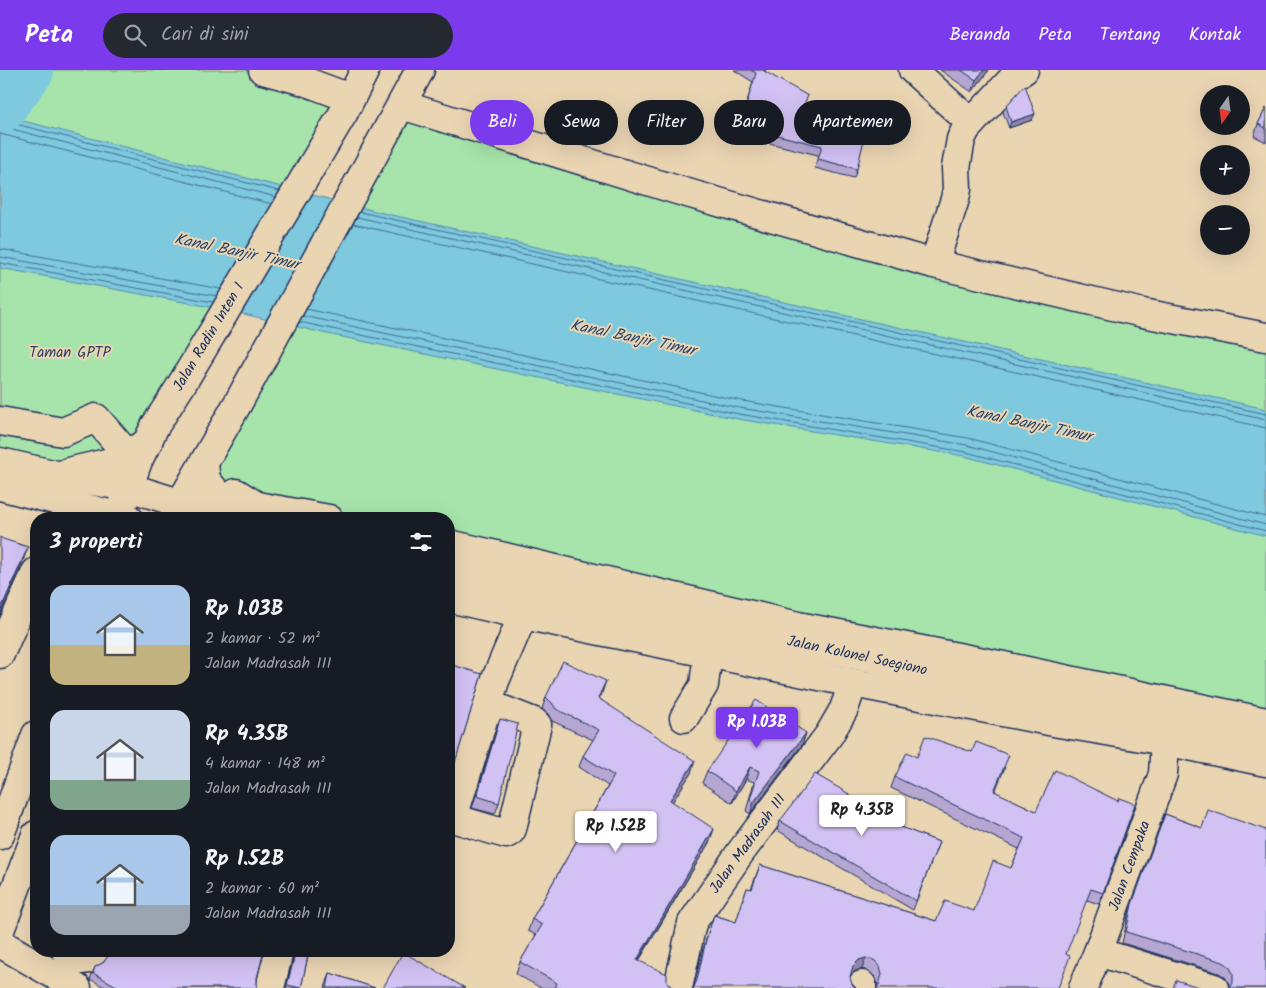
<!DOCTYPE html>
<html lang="id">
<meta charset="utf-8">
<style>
body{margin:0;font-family:Kalam,sans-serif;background:#242831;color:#f1f3f6;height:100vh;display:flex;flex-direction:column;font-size:19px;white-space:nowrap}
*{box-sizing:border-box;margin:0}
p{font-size:16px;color:#9ea1a6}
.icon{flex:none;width:28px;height:28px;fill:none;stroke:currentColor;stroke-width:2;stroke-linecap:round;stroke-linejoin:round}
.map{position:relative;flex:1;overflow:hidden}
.drawer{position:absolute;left:30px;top:442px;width:425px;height:445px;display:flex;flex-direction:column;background:#171b24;border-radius:20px;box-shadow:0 5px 20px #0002}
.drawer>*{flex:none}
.banner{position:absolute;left:470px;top:30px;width:475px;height:45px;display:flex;gap:10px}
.needle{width:32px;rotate:194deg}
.controls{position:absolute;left:1200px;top:15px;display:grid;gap:10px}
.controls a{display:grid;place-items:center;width:50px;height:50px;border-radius:50%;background:#171b24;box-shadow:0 5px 20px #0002;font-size:25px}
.price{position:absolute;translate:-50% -42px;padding:0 11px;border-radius:5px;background:#fff;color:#222;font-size:16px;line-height:32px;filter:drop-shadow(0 1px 2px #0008)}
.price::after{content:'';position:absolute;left:50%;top:30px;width:15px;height:11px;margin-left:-8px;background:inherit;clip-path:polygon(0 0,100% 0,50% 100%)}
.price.current{background:#7c3aed;color:#fff}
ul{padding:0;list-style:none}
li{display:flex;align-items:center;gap:15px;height:125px;padding:0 20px}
li span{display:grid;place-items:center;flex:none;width:140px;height:100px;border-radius:15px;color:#555}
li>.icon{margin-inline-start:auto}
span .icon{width:60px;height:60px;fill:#fffc;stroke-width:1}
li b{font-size:21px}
h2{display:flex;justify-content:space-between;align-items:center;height:60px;padding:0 20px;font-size:21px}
.chip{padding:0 18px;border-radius:22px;background:#171b24;box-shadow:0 5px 20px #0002;font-size:18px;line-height:45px}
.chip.current{background:#7c3aed;color:#fff}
header{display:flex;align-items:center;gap:30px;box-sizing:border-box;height:70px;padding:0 25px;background:#7c3aed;color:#fff}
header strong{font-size:24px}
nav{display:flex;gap:28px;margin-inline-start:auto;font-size:18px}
.search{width:350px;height:45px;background:#242831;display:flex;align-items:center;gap:12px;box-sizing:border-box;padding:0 18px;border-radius:28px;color:#9ea1a6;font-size:19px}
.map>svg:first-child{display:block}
.green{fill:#a7e4ab;stroke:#618a84}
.water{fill:#7ec9de;stroke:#568bab}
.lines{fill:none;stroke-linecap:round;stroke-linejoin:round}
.shore{stroke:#436d91;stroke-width:1}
.river{stroke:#7ec9de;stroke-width:52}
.minor-casing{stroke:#1b2f5e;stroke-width:31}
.major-casing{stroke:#1b2f5e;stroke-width:31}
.minor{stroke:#ead5b3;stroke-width:28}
.major{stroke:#ead5b3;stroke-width:28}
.wall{fill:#b5a7d2;stroke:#1b2f5e}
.shaded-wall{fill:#9388ab;stroke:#1b2f5e}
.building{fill:#d2c2f4;stroke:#1b2f5e}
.labels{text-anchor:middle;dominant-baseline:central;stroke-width:4;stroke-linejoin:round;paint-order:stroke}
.street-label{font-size:15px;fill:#1b2f5e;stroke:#ead5b3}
.park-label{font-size:15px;fill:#294166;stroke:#ead5b3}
.water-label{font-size:16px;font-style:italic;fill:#2a4671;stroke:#ead5b3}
</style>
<header>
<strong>Peta</strong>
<div class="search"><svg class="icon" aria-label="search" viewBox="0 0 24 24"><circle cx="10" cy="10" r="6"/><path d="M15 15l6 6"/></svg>Cari di sini</div>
<nav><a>Beranda</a><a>Peta</a><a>Tentang</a><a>Kontak</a></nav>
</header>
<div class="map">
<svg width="1266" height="918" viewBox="0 0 1266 918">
<rect width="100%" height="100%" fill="#ead5b3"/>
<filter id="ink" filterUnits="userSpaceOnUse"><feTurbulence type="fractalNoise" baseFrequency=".02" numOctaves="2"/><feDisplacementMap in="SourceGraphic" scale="10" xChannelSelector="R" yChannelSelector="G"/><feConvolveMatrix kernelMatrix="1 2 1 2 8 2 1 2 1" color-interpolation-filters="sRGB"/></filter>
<g filter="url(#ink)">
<!-- green -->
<g class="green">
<path d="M0 0H263L350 28 180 317 111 392H0Z"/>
<path d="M402 35 934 194 1266 265V670L449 500V449H244L180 434Z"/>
</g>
<!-- water -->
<path class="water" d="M0 45 383 143 1266 339V466L964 386 738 349 323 263 227 240 0 198Z"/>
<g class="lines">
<!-- shore -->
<g class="shore">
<path d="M0 50 279 121"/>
<path d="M0 56 276 127"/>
<path d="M0 64 272 134"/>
<path d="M360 142 1266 344"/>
<path d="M357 147 1266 350"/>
<path d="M353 154 1266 358"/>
<path d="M0 179 221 219"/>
<path d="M0 187 217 226"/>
<path d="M0 193 213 232"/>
<path d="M306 239 742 331 968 368 1266 447"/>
<path d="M303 246 740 338 967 375 1266 455"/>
<path d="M299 252 739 344 966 382 1266 461"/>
</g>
<!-- river -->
<path class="river" d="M0 37 28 0"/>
<defs>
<g id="minor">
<path d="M263 0 304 11 350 28"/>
<path d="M913 0 971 53"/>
<path d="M402 35 677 120 934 194 1143 243 1266 267"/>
<path d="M934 194 955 129 957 119 956 98 961 69 966 59 1016 5 1024 0"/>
<path d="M0 351 63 362 96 348 127 384"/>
<path d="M236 423 257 436 329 449"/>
<path d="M449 474 798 556 999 595 1266 652"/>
<path d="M0 584 36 502"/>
<path d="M684 648 704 615 708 583"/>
<path d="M449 747 506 764 510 762 512 759 537 655 534 652 488 634"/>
<path d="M453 748 495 611 523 545"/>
<path d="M0 873 77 918"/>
<path d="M66 881 81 890 89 889 95 881"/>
<path d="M1098 882 1214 918"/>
<path d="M270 918 279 881"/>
<path d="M678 918 692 853 740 783 829 665 844 639 853 613"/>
<path d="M862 918V915"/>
<path d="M1083 918 1098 882 1163 704 1165 671"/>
</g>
<g id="major">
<path d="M0 392 57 405 128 417 231 449"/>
<path d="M204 394 206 410 218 424 231 433 244 449"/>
<path d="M68 402 111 392 148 373"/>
<path d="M0 416 129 449"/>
<path d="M117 449 138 391 155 356 180 317 344 42 365 0"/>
<path d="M173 449 180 434 238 333 420 0"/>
<path d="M449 500 609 538 871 588 983 614 1266 670"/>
<path d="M449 528 523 545 853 613 1059 653 1165 671 1266 692"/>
<path d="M0 765 36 665"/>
<path d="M0 860 36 765"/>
</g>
</defs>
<!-- minor casing -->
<use href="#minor" class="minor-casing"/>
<!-- major casing -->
<use href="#major" class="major-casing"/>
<!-- minor -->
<use href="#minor" class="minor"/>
<!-- major -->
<use href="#major" class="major"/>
</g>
<!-- wall -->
<g class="wall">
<path d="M734 0H766L765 2 804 37 857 99 854 108 815 98 818 85 769 73 771 67 739 58 753 12Z"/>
<path d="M940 0H989L972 22Z"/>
<path d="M1006 36 1032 50 1009 58 1003 42Z"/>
<path d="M1266 38V72L1254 66 1258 54Z"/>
<path d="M602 623 599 628 691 703 672 732 710 771 639 891 667 912 672 918H541L516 904 520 892 536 865 528 861 532 849 608 716 579 697 583 686 593 670 552 651 548 644 542 639 546 627Z"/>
<path d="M500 649 499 733 495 744 472 738Z"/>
<path d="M806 663 802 675 750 744 746 741 754 712 746 709 732 733 702 713 707 701Z"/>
<path d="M917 687 1005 697 995 722 1036 741 1118 731 1135 734 1099 834 1087 830 877 917 878 915 876 908 870 902 862 899 855 901 694 916 702 882 714 845 736 852 747 818 751 819 760 795 936 851 974 841 1011 798 1019 779 891 718 895 707Z"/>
<path d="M849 724 845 735 939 772 913 840 777 760 780 751Z"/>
<path d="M1165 744 1202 758 1266 918H1229V914L1225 907 1219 903 1122 873 1128 846Z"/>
<path d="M110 881H264L257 908V918H106L90 909 95 897 104 892 111 882Z"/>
<path d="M294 881H309L301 918H286L294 885Z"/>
<path d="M330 903 375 918H325Z"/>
</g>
<!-- shaded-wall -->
<g class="shaded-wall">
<path d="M984 0H989L972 22 976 10Z"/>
<path d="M1035 44 1032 50 1009 58 1011 52Z"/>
<path d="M28 477 20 499 0 545V541Z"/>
<path d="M606 611 602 623 594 639 598 628Z"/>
<path d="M806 663 802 675 750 744 754 732Z"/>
<path d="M695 691 691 703 666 742 670 730Z"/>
<path d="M750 697 746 709 732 733 736 721Z"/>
<path d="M714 759 710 771 632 901 637 890Z"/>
<path d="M866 888 862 899 855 901 849 907 853 896 859 890Z"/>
</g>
<!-- building -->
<g class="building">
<path d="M751 0H764V1L808 26 803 36 868 53 857 99 818 89 822 76 773 64 774 58 742 49 756 3Z"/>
<path d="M961 0H984L976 10Z"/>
<path d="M1025 15 1035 44 1011 52 1006 36Z"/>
<path d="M1266 38V58L1258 54Z"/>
<path d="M0 467 3 469 28 477 0 541Z"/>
<path d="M563 591 606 611 598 628 695 691 670 730 714 759 637 890 667 904V912L672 918H555L557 913 520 892 542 855 532 849 614 706 583 686 599 660 556 639 552 633 546 627Z"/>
<path d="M449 594 482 604 449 712Z"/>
<path d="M756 630 806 663 754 732 750 729 759 701 750 697 736 721 707 701Z"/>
<path d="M500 649 518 654 499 733 477 726Z"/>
<path d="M925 666 972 682 976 672 1009 685 994 721 1036 741 1055 700 1118 731 1119 728 1135 734 1103 823 1091 819 1066 884 1070 886 1058 918H876L879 915 882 904 880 896 874 890 866 888 859 890 853 896 850 907 852 914 856 918H692L694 917 697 910 706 870 714 845 736 852 747 818 752 819 760 795 936 851 945 831 974 841 993 791 1011 798 1024 768 895 707 907 682 917 687Z"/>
<path d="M815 704 849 724 843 734 939 772 916 831 780 751Z"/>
<path d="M1208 740 1266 760V918H1229L1233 912V903L1229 896 1223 892 1126 862 1132 834 1165 744 1202 758Z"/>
<path d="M111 881H264L257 908V918H120L93 903 95 897 104 892Z"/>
<path d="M296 881H309L301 918 287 915Z"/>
<path d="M403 882 465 918H383Z"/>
<path d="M330 903 375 918H327Z"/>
<path d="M1176 910 1202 918H1173Z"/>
</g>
</g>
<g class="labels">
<!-- street labels -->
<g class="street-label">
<text transform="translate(209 267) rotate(-59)">Jalan Radin Inten I</text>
<text transform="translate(857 586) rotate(12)">Jalan Kolonel Soegiono</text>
<text transform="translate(748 774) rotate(-54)">Jalan Madrasah III</text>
<text transform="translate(1130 796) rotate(-70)">Jalan Cempaka</text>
</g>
<!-- park labels -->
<g class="park-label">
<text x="70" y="283">Taman GPTP</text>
</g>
<!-- water labels -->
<g class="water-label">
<text transform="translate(237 182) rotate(12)">Kanal Banjir Timur</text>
<text transform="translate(633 268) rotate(12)">Kanal Banjir Timur</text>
<text transform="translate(1029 354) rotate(12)">Kanal Banjir Timur</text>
</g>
</g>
</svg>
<div class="controls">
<a><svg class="needle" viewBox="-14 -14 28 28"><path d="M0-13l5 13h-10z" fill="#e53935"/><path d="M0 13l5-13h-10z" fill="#9ea1a6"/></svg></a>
<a>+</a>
<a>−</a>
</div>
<b class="price current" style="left:757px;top:679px">Rp 1.03B</b>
<b class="price" style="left:862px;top:767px">Rp 4.35B</b>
<b class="price" style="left:616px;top:783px">Rp 1.52B</b>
<div class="banner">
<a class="chip current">Beli</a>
<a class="chip">Sewa</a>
<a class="chip">Filter</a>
<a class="chip">Baru</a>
<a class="chip">Apartemen</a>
</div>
<section class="drawer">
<h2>3 properti<svg class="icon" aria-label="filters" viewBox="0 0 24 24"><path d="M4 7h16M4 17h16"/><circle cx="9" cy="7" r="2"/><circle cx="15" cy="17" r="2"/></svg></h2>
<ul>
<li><span style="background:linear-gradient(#a9c7e8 60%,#c2b280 0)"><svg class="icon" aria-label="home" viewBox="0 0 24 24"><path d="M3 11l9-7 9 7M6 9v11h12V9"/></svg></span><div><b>Rp 1.03B</b><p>2 kamar · 52 m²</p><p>Jalan Madrasah III</p></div></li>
<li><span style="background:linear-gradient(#c9d6e8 70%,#7fa58c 0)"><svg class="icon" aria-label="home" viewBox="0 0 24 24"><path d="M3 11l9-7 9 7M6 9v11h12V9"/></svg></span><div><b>Rp 4.35B</b><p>4 kamar · 148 m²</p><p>Jalan Madrasah III</p></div></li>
<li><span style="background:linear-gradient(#a9c7e8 70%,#9aa5b1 0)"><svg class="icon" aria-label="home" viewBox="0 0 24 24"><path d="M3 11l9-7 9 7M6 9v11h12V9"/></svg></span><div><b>Rp 1.52B</b><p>2 kamar · 60 m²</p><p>Jalan Madrasah III</p></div></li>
</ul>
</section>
</div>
